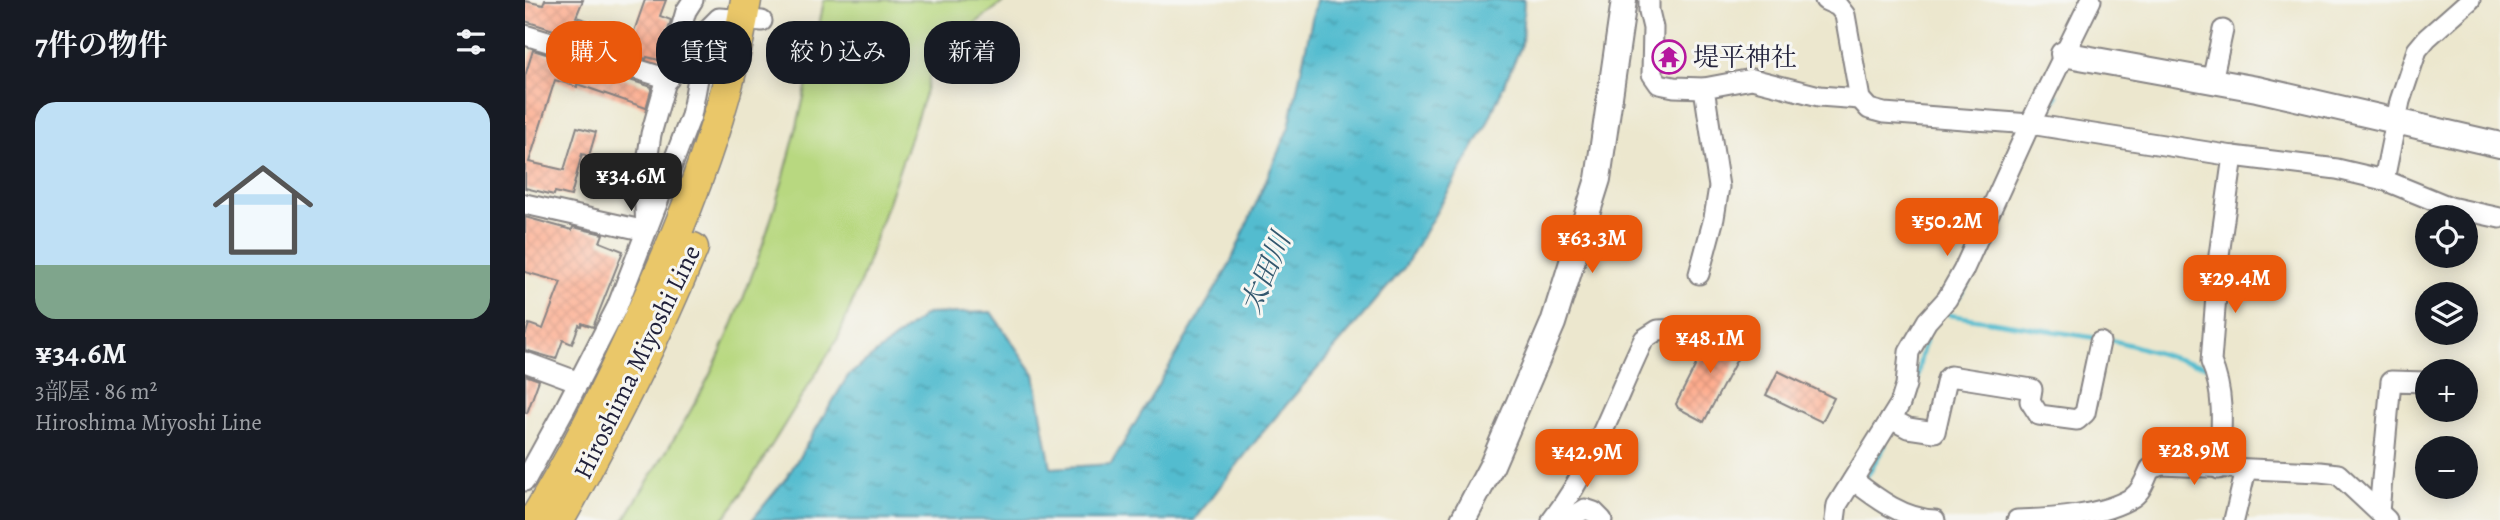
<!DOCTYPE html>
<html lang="ja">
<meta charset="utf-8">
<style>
body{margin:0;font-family:Alegreya,"Noto Serif JP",serif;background:#20242c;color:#f1f3f6;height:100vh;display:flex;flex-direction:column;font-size:26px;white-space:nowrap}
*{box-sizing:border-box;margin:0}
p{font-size:23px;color:#9ea1a6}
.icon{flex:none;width:38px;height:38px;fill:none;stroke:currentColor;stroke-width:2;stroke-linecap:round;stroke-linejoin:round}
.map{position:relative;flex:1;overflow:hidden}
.drawer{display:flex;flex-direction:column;background:#171b24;width:525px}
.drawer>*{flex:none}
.banner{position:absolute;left:21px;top:21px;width:665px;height:63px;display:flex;gap:14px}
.controls{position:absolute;left:1890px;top:205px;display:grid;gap:14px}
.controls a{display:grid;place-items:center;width:63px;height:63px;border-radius:50%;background:#171b24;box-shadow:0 4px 18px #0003;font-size:35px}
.price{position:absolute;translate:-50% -60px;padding:0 16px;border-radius:14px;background:#ea580c;color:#fff;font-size:23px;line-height:46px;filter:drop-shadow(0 2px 4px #0008)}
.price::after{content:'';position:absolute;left:50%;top:42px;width:21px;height:16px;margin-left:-10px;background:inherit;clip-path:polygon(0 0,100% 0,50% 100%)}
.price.selected{background:#222;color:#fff}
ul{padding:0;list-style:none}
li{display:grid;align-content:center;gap:14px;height:371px;padding:0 35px}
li+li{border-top:2px solid #363941}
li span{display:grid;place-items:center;height:217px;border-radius:21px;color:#555}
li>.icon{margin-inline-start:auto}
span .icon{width:126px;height:126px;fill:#fffc;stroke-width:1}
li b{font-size:30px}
h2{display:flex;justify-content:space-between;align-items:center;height:84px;padding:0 35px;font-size:30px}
.tag{padding:0 24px;border-radius:28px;background:#171b24;box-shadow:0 4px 18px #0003;font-size:24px;line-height:63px}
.tag.selected{background:#ea580c;color:#fff}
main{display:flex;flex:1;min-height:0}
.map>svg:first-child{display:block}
.grass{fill:#b8d880;stroke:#6d7d5e;stroke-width:2}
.water{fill:url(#water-ripples);stroke:#3a6f85;stroke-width:2}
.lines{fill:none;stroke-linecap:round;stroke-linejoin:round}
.stream{stroke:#52bccf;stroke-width:4.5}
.building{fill:url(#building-cross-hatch)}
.minor-casing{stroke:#878484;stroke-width:23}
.tertiary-casing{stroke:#878484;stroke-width:28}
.primary-casing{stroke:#878484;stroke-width:33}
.minor{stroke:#fff;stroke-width:19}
.tertiary{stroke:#fff;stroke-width:24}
.primary{stroke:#eac769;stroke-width:30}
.labels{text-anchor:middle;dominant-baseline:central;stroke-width:6;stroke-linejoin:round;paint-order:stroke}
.poi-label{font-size:26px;fill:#22223b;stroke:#f6f6f2;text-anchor:start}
.street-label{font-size:26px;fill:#22223b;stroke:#f6f6f2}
.water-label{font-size:28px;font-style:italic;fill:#33586f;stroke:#f6f6f2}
</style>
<main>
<section class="drawer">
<h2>7件の物件<svg class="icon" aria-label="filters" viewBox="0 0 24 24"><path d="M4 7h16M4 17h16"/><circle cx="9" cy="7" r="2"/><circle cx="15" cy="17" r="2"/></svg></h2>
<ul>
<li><span style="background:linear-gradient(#bfe0f5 75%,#7fa58c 0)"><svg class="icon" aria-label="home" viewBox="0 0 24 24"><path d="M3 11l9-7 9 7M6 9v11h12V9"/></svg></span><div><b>¥34.6M</b><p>3部屋 · 86 m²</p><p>Hiroshima Miyoshi Line</p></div></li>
</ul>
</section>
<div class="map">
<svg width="1975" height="520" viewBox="0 0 1975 520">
<defs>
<pattern id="water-ripples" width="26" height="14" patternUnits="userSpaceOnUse" patternTransform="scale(1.75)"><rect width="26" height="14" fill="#52bccf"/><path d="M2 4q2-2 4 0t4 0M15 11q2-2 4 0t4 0" fill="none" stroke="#4498a9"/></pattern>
<pattern id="building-cross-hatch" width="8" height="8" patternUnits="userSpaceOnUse" patternTransform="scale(1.75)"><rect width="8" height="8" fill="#feac8d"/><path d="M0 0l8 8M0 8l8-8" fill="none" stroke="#d9947b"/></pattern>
</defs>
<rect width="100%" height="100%" fill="#f6f6f2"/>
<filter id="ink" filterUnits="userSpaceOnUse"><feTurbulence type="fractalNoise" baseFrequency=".0143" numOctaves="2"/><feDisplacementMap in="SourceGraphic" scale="14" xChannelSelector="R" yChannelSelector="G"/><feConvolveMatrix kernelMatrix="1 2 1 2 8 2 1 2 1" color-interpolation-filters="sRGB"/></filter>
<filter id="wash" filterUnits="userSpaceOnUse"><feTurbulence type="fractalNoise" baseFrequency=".00686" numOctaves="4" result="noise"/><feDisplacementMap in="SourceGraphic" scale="28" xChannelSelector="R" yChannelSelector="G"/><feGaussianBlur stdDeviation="1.57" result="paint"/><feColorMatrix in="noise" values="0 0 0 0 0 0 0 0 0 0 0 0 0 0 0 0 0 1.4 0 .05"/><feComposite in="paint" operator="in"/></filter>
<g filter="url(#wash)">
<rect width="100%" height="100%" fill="#ece7ce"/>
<!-- grass -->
<path class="grass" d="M299 0H481L444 28 416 30 414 43 399 97 337 278 313 338 211 503 197 520H99C130 468 167 414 192 360 245 245 276 124 299 0Z"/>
<!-- water -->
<path class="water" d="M791 0H999L997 44 961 126 879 268 738 432 669 520H227L262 477 323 376 401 314 466 312 509 374 526 468 586 464 704 266 764 127Z"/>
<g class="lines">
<!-- stream -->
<g class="stream">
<path d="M1524 110 1532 96"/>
<path d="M1433 298 1447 277 1459 247"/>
<path d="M1422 312 1425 315 1571 338"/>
<path d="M1579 339C1617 345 1645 360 1682 366"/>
<path d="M1380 414C1396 393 1390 365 1401 341"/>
<path d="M1339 481 1360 445"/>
</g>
</g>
<g id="blocks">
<!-- building -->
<g class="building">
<path d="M20 0H58L51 17 108 34 120 0H141L135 16 146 20 134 60 122 57 121 59 0 21V1L18 5Z"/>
<path d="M8 50 127 87 121 108 52 84V87L30 80 4 162 39 170 52 127 71 132 64 156 57 154 46 196 30 192 29 195 0 188V76Z"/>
<path d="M0 217 47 230 48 227 78 234 75 242 98 251 68 327 57 323 56 326 54 325 47 344 38 340 31 359 0 350V336L4 324 18 329 36 282 0 272Z"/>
<path d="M1193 330 1220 344 1179 422 1153 408 1151 404 1188 331Z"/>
<path d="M1253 371 1309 398 1297 422 1241 395Z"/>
<path d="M0 375 14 380 2 413H0Z"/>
</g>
</g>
</g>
<g filter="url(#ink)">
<use href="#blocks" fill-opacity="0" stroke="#878484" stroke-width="2"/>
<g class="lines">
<defs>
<g id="minor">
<path d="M1124 0V11L1128 28 1127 74 1134 84 1149 87 1179 88"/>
<path d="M1300 0 1313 6 1320 15 1335 99 1344 109 1359 113 1505 124 1708 156 1812 169 1859 180 1925 207 1975 218"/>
<path d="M0 35 144 79"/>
<path d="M1687 81 1698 30"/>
<path d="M1859 180 1875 101 1892 50 1902 38 1945 0"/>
<path d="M0 204 121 231 119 184 126 134 161 11 168 0"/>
<path d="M1174 274 1189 218 1194 187 1179 88 1227 79 1294 96 1335 99"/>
<path d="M0 362 54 382"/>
<path d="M1366 419 1383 428 1410 432 1422 379 1425 376 1507 389 1505 401 1514 415 1552 420 1560 413 1575 342"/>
<path d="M1694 469C1696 433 1701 395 1686 362L1694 255 1708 156"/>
<path d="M1328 480C1352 499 1379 519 1410 520"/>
<path d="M0 481 39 410 92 307 166 116 182 30 194 18 237 21"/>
<path d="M1854 512 1866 381 1902 382"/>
<path d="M1027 520C1068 467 1090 399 1119 339L1133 330 1159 329 1167 337"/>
<path d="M1042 520 1060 509 1069 512 1077 520"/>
<path d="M1310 520 1312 505 1375 404 1381 385 1384 352 1402 321 1422 299 1438 271 1505 124 1566 0"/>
<path d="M1492 520C1527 519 1578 516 1608 497 1617 491 1621 478 1625 469L1637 465 1795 472 1813 474 1862 520"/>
<path d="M1709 520 1721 470"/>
</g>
<g id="tertiary">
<path d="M1538 54 1732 89 1975 145"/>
<path d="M938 520 967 465 1028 323 1073 179 1099 0"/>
</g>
<g id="primary">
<path d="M9 520C50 454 85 383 117 312 163 212 203 109 221 0"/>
<path d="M34 520C84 431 129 342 168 248"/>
</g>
</defs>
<!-- minor casing -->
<use href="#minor" class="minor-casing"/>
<!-- tertiary casing -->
<use href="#tertiary" class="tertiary-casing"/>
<!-- primary casing -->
<use href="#primary" class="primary-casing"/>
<!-- minor -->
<use href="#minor" class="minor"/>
<!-- tertiary -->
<use href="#tertiary" class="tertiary"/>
<!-- primary -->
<use href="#primary" class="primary"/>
</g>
</g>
<!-- icons -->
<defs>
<symbol id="temple-ring" viewBox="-11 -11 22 22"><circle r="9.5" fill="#f6f6f2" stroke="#b5179e" stroke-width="1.5"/><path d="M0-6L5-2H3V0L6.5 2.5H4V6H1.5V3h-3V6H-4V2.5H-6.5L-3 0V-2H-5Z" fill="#b5179e"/></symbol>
</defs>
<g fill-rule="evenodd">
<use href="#temple-ring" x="1125" y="38" width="38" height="38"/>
</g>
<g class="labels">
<!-- poi labels -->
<g class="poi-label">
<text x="1168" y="57">堤平神社</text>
</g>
<!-- street labels -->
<g class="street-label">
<text transform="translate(112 362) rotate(-64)">Hiroshima Miyoshi Line</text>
</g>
<!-- water labels -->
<g class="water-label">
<text transform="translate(741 273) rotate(-67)">太田川</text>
</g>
</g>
</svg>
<div class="controls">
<a><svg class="icon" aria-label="locate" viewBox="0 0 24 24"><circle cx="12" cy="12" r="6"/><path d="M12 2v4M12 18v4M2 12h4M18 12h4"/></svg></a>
<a><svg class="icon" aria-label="layers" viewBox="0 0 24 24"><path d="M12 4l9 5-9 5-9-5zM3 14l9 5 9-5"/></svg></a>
<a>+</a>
<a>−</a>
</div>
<b class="price selected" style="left:106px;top:213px">¥34.6M</b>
<b class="price" style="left:1422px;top:258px">¥50.2M</b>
<b class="price" style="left:1067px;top:275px">¥63.3M</b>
<b class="price" style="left:1710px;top:315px">¥29.4M</b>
<b class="price" style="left:1185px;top:375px">¥48.1M</b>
<b class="price" style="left:1669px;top:487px">¥28.9M</b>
<b class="price" style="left:1062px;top:489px">¥42.9M</b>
<div class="banner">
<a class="tag selected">購入</a>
<a class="tag">賃貸</a>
<a class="tag">絞り込み</a>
<a class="tag">新着</a>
</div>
</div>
</main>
